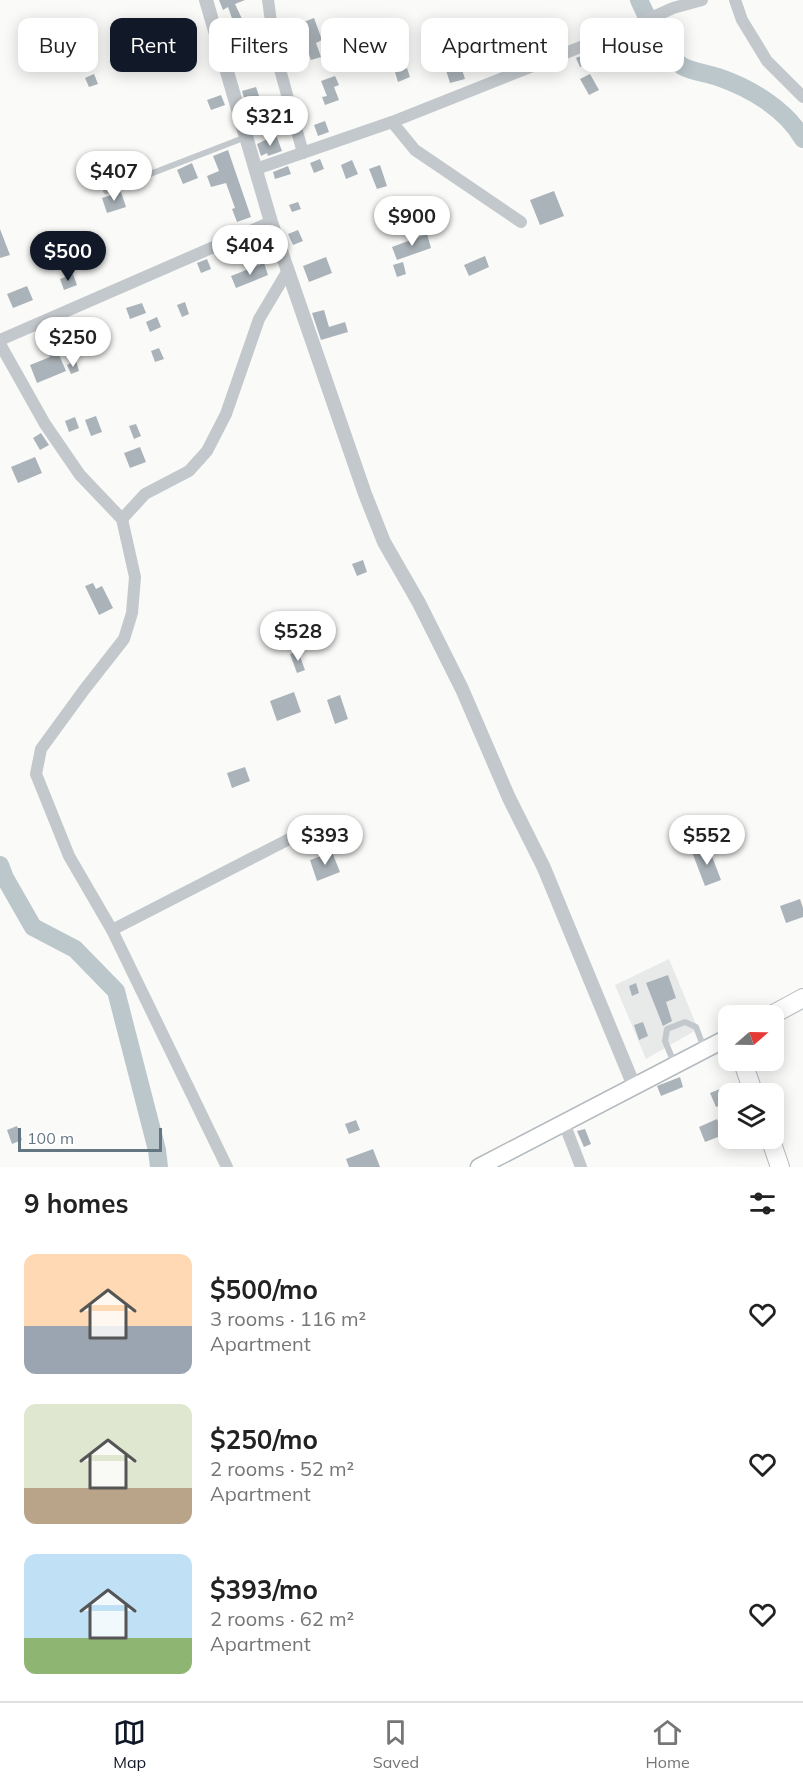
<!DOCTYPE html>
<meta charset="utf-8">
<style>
body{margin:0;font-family:Mulish,sans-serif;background:#f2f2f2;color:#222;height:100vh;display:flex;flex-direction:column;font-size:22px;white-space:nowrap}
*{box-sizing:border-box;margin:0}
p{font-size:20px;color:#767676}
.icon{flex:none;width:33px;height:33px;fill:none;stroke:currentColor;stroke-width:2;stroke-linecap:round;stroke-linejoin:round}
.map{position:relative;height:1167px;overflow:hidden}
.drawer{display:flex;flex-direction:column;background:#fff;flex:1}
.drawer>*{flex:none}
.top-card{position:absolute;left:18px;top:18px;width:768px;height:54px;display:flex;gap:12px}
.needle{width:39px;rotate:70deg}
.controls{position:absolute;left:718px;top:1005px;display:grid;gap:12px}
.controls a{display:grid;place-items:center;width:66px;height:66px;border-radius:12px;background:#fff;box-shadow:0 3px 15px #0003;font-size:30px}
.scale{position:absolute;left:18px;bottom:15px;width:144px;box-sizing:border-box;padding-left:6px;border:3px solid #657683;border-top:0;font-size:16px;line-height:21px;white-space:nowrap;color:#657683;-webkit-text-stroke:4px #fff;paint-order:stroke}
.price{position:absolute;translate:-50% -51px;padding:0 14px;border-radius:21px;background:#fff;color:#222;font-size:20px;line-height:39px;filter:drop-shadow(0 2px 3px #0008)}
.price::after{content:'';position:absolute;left:50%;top:36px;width:18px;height:14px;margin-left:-9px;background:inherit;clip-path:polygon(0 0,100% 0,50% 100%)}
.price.selected{background:#111827;color:#fff}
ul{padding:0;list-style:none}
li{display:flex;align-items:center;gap:18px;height:150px;padding:0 24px}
li span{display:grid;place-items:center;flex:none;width:168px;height:120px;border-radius:12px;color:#555}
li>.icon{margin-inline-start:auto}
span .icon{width:72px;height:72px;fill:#fffc;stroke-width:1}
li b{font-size:26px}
h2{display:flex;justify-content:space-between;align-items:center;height:72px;padding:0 24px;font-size:26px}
.chip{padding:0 21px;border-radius:12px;background:#fff;box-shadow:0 3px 15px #0003;font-size:21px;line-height:54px}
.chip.selected{background:#111827;color:#fff}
.tabs{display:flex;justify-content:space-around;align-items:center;height:84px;border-top:2px solid #e0e0e0;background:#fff;font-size:16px;color:#767676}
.tabs a{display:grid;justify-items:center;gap:3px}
.tabs .selected{color:#111827}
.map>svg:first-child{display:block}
.built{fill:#e8e9e9}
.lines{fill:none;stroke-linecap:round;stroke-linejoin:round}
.river{stroke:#bbc7cb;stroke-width:18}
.building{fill:#aab3b9}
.secondary-casing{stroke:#b3babf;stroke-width:19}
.primary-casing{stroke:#b5babe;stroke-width:20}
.service{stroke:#c3c8cc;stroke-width:6}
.minor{stroke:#c3c8cc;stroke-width:12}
.tertiary{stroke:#c3c8cc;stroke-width:14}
.secondary{stroke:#fff;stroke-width:16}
.primary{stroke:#fff;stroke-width:18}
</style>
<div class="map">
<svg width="803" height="1167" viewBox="0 0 803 1167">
<rect width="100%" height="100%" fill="#fafaf8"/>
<!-- built -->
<path class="built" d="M669 959 698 1029 646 1059 615 985Z"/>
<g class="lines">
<!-- river -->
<g class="river">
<path d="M639 0C648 19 664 55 682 66 692 72 707 73 718 77 750 88 786 109 803 139"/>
<path d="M0 865 5 878 33 927 75 949 116 991 157 1150 159 1167"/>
</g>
</g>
<!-- building -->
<g class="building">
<path d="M219 0H245L235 4 243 21 234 24 228 7 223 10Z"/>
<path d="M314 18 322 40 316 43 321 57 311 60 306 46 301 48 297 38 282 39 280 23H288V28Z"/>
<path d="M510 26 516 42 503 47 497 31Z"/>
<path d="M189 28 193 40 184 44 179 31Z"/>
<path d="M453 30 456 40 444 44 441 34Z"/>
<path d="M554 31 558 41 544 46 540 36Z"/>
<path d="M389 35 393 46 381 50 377 40Z"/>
<path d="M405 40 409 53 398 57 393 44Z"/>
<path d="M445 45 453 65 460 63 465 79 450 83 444 64 438 66 432 50Z"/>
<path d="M588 53 592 62 580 67 576 58Z"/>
<path d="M133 55 137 66 125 70 121 59Z"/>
<path d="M407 68 410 77 398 82 395 72Z"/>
<path d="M94 74 98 84 89 87 85 78Z"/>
<path d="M590 74 599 90 589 95 580 79Z"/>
<path d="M335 76 339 85 334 87 339 100 325 105 322 97 327 96 321 81Z"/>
<path d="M256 87 260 99 255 101 263 125 253 128 242 91Z"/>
<path d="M221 95 225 105 211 110 207 100Z"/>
<path d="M325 121 329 132 318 136 314 125Z"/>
<path d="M276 135 282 151 268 156 267 153 261 156 257 144Z"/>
<path d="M228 150 251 217 237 222 232 209 235 208 226 183 211 187 207 176 219 171 213 156Z"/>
<path d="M320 159 324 169 314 173 310 163Z"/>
<path d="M352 160 358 174 346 179 341 165Z"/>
<path d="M192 163 198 178 183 184 177 170Z"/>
<path d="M380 165 387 186 377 189 369 169Z"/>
<path d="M288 166 291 174 275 179 273 172Z"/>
<path d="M554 191 564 216 540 225 530 200Z"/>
<path d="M121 192 126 207 107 213 102 198Z"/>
<path d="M298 202 301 209 292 212 289 205Z"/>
<path d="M0 229 10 255 0 258Z"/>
<path d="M298 230 303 241 293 245 288 234Z"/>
<path d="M427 234 431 248 397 260 392 247Z"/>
<path d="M74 245 79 259 71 262 66 248Z"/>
<path d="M485 256 489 267 469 276 464 265Z"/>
<path d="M326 257 332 273 309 282 303 266Z"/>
<path d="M207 259 211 269 201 273 197 263Z"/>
<path d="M403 262 406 274 397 277 393 265Z"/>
<path d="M264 263 268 275 236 288 231 276Z"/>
<path d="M73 274 77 285 64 290 60 279Z"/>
<path d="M27 286 33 300 13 308 7 294Z"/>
<path d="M185 302 189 314 182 317 177 305Z"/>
<path d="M142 303 146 313 130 319 126 308Z"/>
<path d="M324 310 329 327 345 322 348 332 321 340 312 313Z"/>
<path d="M157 317 161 327 150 332 146 322Z"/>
<path d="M71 327 77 342 57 350 66 371 37 383 30 365 50 357 42 338Z"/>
<path d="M159 348 164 359 155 362 151 351Z"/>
<path d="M76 361 79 371 71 374 67 365Z"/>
<path d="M96 416 102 432 91 436 85 420Z"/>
<path d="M75 417 79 428 69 432 65 421Z"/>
<path d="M136 424 141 436 134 439 129 426Z"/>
<path d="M41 433 49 445 40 450 33 438Z"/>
<path d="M140 447 146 462 130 468 124 453Z"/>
<path d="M35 457 42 473 18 483 11 467Z"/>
<path d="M363 560 367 572 357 576 352 564Z"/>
<path d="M93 583 96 589 102 586 113 608 99 615 85 586Z"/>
<path d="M298 651 305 670 297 673 290 654Z"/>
<path d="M294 692 301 712 277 721 270 701Z"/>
<path d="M340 695 348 719 335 724 327 700Z"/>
<path d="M245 767 250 781 232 788 227 773Z"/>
<path d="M708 846 721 880 705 886 692 852Z"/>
<path d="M332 852 340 872 317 881 310 860Z"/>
<path d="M800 899 803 908V917L786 923 780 906Z"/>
<path d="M668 975 676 998 666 1002 672 1021 663 1026 646 983Z"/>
<path d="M636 983 639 993 632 996 629 986Z"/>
<path d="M643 1022 648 1036 639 1040 634 1025Z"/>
<path d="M680 1077 683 1087 661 1096 657 1086Z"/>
<path d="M730 1085 733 1094H729V1102L716 1107 710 1093Z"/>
<path d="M717 1119 723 1135 705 1142 699 1127Z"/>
<path d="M356 1120 360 1130 349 1134 345 1124Z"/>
<path d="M17 1126 22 1140 12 1144 7 1130Z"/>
<path d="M585 1129 591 1144 584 1147 577 1131Z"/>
<path d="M373 1149 380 1167H349L346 1159Z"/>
</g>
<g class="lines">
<defs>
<path id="secondary" d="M479 1167 729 1037"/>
<g id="primary">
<path d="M770 1016 803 998"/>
<path d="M742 1060 754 1094"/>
<path d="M770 1138 780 1167"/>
</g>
</defs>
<!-- secondary casing -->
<use href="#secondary" class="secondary-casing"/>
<!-- primary casing -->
<use href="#primary" class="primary-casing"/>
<!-- service -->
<g class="service">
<path d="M106 191 246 137"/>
<path d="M675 1065 665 1041 667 1029 685 1022 696 1027 704 1048"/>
</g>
<!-- minor -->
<g class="minor">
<path d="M268 0 275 51 303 153"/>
<path d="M735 0 742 20 767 61 803 97"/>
<path d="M392 122 415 150 521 222"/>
<path d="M256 169 392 122 631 27 673 8 702 0"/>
<path d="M0 340 271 222"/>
<path d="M0 344 45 424 80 475 122 519 135 577 132 613 124 639 84 690 41 749 36 774 69 856 112 930 227 1167"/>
<path d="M122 519 145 494 189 471 207 451 226 414 259 319 287 272"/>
<path d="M112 930 301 833"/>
<path d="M564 1123 581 1167"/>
</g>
<!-- tertiary -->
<path class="tertiary" d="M206 0 271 222 365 494 384 542 419 603 462 689 509 798 544 868 634 1086"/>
<!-- secondary -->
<use href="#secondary" class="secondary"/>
<!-- primary -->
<use href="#primary" class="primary"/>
</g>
</svg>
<div class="controls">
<a><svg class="needle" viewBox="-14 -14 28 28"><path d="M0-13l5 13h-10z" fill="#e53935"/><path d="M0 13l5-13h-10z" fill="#767676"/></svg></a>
<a><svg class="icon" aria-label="layers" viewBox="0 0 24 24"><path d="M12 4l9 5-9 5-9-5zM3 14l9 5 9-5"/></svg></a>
</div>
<div class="scale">100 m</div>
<b class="price" style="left:270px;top:147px">$321</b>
<b class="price" style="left:114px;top:202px">$407</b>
<b class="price" style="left:412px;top:247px">$900</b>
<b class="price" style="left:250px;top:276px">$404</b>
<b class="price selected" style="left:68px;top:282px">$500</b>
<b class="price" style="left:73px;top:368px">$250</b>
<b class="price" style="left:298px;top:662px">$528</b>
<b class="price" style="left:325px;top:866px">$393</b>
<b class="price" style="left:707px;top:866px">$552</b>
<div class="top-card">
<a class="chip">Buy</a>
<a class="chip selected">Rent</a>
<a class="chip">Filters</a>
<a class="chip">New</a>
<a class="chip">Apartment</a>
<a class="chip">House</a>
</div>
</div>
<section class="drawer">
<h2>9 homes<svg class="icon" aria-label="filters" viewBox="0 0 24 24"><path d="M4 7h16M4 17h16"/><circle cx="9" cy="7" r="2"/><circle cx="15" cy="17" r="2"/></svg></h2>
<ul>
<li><span style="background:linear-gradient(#ffd9b3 60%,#9aa5b1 0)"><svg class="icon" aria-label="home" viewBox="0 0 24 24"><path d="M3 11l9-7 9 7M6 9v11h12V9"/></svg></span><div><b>$500/mo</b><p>3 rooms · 116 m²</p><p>Apartment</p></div><svg class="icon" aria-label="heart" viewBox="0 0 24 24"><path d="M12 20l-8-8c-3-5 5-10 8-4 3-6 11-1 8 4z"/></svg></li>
<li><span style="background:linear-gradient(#dfe7d0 70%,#b9a48a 0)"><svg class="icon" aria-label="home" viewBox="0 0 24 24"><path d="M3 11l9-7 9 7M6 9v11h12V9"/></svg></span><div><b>$250/mo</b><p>2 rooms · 52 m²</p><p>Apartment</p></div><svg class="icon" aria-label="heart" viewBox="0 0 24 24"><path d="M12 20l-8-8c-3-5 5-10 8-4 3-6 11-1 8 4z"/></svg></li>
<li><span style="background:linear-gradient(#bfe0f5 70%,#8fb573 0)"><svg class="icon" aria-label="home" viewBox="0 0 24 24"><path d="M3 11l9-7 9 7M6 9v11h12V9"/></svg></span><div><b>$393/mo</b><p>2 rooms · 62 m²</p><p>Apartment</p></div><svg class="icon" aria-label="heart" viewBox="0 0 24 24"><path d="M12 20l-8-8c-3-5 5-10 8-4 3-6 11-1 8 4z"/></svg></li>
</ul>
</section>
<nav class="tabs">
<a class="selected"><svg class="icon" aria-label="map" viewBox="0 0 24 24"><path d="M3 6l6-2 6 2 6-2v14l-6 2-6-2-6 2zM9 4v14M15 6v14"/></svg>Map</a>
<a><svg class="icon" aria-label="saved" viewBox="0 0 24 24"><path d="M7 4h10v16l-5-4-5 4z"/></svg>Saved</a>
<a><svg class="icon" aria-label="home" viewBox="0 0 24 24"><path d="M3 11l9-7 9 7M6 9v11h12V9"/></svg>Home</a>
</nav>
